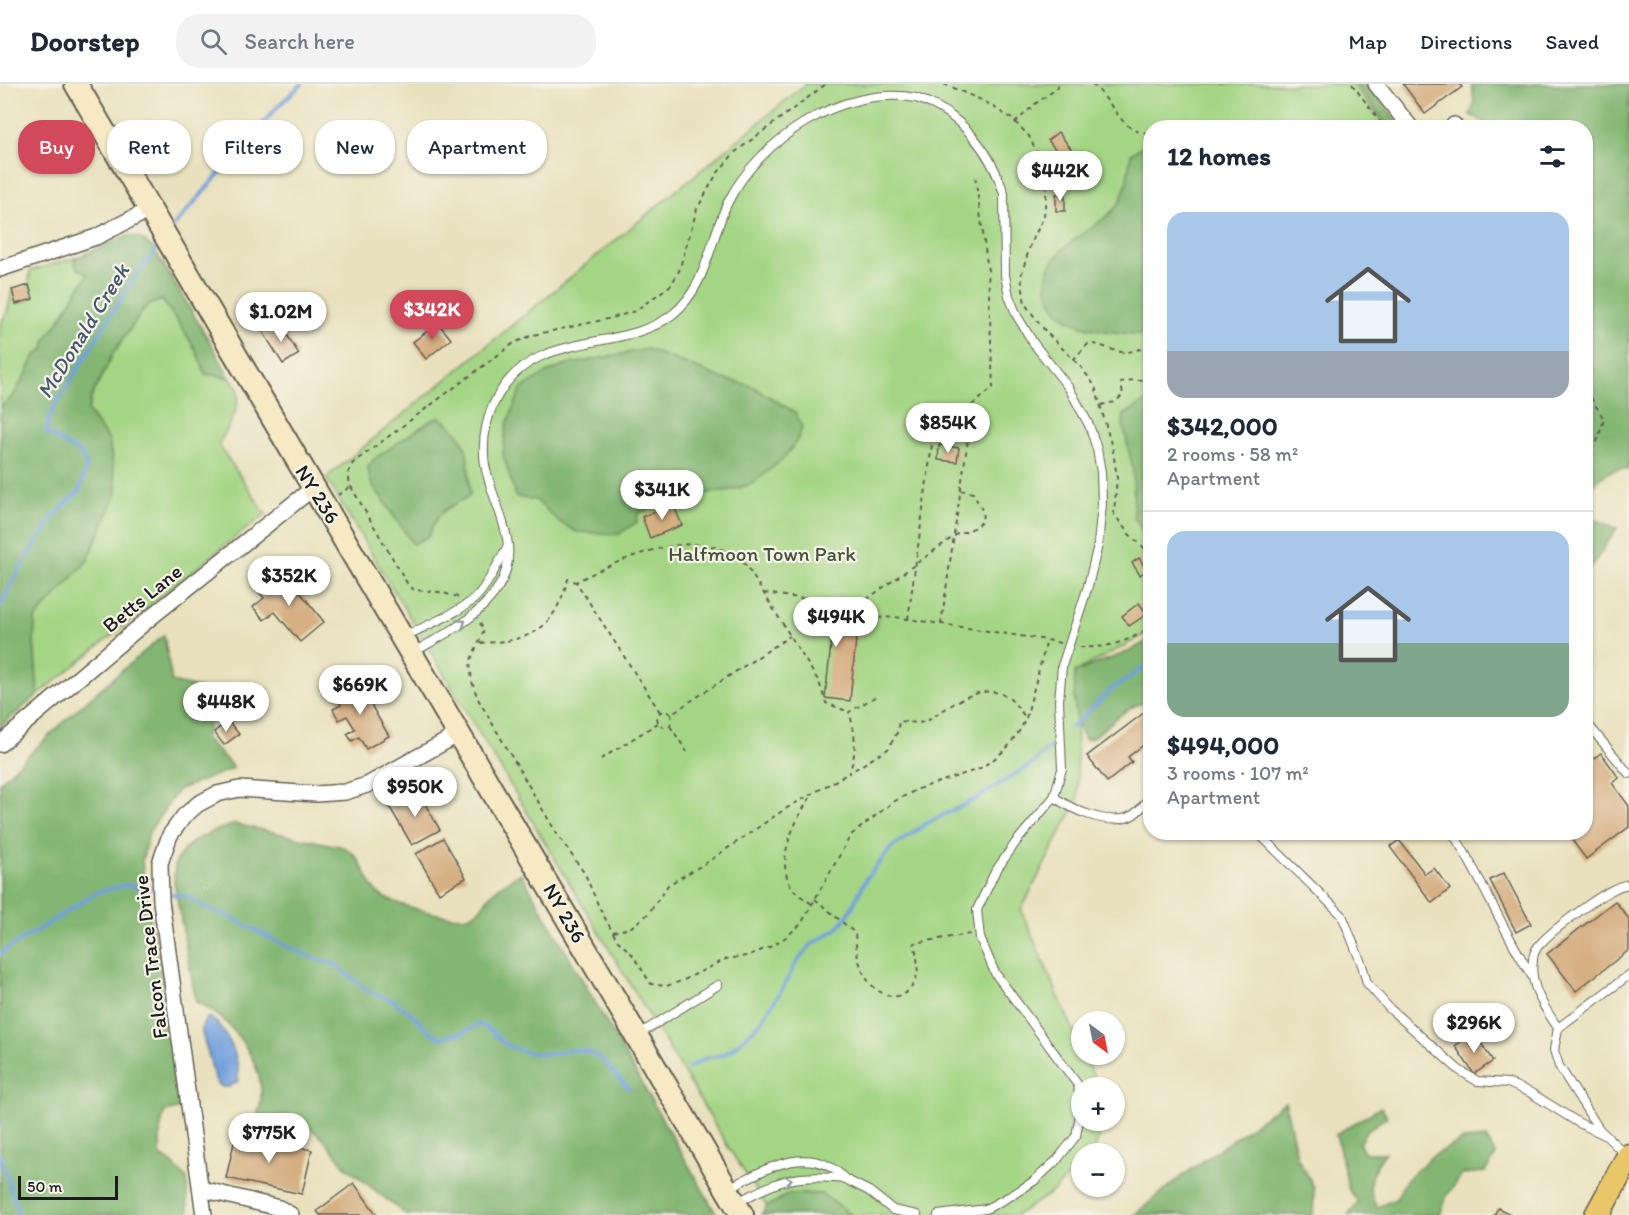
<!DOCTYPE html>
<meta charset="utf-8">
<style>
body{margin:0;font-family:Itim,sans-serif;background:#f2f2f3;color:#1f2937;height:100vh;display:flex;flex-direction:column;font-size:22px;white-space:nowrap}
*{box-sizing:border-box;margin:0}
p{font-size:20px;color:#747a83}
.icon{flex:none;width:33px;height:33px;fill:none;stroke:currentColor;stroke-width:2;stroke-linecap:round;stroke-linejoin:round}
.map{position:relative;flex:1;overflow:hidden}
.side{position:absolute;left:1143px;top:36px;width:450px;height:720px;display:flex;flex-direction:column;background:#fff;border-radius:24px;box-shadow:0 2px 4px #0004}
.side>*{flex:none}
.banner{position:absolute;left:18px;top:36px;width:570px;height:54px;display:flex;gap:12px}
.needle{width:39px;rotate:148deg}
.buttons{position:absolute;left:1071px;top:927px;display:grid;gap:12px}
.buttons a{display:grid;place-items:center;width:54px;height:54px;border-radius:50%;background:#fff;box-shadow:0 2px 4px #0004;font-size:30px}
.scale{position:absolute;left:18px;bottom:15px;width:100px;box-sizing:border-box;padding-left:6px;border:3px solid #1c1c1c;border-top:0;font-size:16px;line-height:21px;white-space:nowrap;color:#1c1c1c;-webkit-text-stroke:4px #f7f3e8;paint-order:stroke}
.price{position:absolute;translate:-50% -51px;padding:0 14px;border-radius:21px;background:#fff;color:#222;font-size:20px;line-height:39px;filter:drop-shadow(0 2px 3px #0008)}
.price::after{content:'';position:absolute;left:50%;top:36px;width:18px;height:14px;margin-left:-9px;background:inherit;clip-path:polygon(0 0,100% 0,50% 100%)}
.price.active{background:#d1495b;color:#fff}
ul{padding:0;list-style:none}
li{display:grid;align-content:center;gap:12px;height:318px;padding:0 24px}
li+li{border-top:2px solid #e0e1e3}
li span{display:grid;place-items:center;height:186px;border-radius:18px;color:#555}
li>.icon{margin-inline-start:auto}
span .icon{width:108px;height:108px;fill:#fffc;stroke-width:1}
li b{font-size:26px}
h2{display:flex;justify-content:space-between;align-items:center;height:72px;padding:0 24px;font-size:26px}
.chip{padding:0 21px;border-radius:24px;background:#fff;box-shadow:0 2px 4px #0004;font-size:21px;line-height:54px}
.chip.active{background:#d1495b;color:#fff}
header{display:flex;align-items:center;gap:36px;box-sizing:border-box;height:84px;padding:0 30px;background:#fff;border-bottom:2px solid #e0e1e3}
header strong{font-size:28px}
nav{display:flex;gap:33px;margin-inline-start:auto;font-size:21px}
.search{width:420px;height:54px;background:#f2f2f3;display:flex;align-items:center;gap:15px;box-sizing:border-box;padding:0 21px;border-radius:24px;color:#747a83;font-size:22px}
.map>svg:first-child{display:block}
.green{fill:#a4d584;stroke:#607850;stroke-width:1.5}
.forest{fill:#83b672;stroke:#506947;stroke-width:1.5}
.water{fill:#72a0db;stroke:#475e7c;stroke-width:1.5}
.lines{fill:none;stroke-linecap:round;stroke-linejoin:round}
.stream{stroke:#72a0db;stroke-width:4}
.building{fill:#d5ae81}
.lane-casing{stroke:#646154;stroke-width:10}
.street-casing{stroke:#646154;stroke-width:18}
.secondary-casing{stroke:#646154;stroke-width:26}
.primary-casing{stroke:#646154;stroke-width:27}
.path{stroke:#646154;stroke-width:2;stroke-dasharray:4.5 4.5;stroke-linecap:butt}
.lane{stroke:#fff;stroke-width:8}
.street{stroke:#fff;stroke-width:15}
.secondary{stroke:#f6e9c3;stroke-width:22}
.primary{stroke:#e9c769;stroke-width:24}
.oneway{stroke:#999}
.labels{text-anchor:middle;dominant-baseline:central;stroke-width:4.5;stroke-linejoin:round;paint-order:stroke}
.street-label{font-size:21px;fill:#1c1c1c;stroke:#f7f3e8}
.park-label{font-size:21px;fill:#45543b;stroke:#f7f3e8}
.water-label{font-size:22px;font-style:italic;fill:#435772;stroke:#f7f3e8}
</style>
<header>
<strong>Doorstep</strong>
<div class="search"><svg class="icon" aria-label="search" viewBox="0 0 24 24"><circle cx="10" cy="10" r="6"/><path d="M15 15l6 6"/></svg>Search here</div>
<nav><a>Map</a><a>Directions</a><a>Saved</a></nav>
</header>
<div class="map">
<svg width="1629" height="1131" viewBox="0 0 1629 1131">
<rect width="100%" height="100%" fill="#f7f3e8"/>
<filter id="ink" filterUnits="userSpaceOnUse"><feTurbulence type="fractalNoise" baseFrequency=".0167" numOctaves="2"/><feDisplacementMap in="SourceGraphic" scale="12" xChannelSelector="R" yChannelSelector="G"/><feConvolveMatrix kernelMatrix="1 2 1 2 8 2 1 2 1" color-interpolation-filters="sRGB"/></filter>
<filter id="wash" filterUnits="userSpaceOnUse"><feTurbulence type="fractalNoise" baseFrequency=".008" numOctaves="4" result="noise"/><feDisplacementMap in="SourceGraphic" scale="24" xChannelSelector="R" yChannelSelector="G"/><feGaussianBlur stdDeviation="1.35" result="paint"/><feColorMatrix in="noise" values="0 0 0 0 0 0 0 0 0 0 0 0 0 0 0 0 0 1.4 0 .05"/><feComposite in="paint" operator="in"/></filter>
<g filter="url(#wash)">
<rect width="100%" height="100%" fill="#e9e1bd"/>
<!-- green -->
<g class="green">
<path d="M806 0H1353L1386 43 1150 44V548L1075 588 1078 715 1021 826 1081 964 1082 970 1084 971 1098 1003 1082 1004V1036L1104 1037 1095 1065 1091 1069 1082 1070 1081 1079 1054 1107 1017 1131H852L822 1110H788L767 1123 730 1066 326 394Z"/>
<path d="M78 173 74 177 88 190 59 237 46 255 44 265 35 272 27 289 13 312 0 324V240L7 229 12 206 17 220 33 215 29 201 30 187Z"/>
<path d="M162 216C179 239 197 262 205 289L230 294C233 298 237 301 238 306 240 324 228 346 218 360L266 430 220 465 38 611 34 557 35 535 87 477 117 409 109 357 88 327 91 314 114 268 146 222Z"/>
</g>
<!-- forest -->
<g class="forest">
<path d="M1356 0H1368L1401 43H1389Z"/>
<path d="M1472 0H1629V386C1611 380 1598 397 1586 407V44L1486 43 1483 37 1470 31 1474 20Z"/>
<path d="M1150 57V252C1114 246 1060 252 1048 207 1043 189 1052 176 1065 163 1081 149 1102 140 1116 123 1127 109 1128 87 1131 70Z"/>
<path d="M127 152C141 152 147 158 156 168L213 263 230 294 205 290C197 262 179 239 162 216L146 222 114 268 91 314 88 327 109 357 117 409 87 477 35 535 34 557 38 611 0 643V324L13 312 27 289 35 272 44 265 46 255 59 237 88 190 77 184 74 177 78 173Z"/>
<path d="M647 265 724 295 752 302 796 329 802 344 796 358 784 374 752 400 731 406 707 409 691 417 672 416 638 429 637 438 619 450 577 448 559 438 536 416 516 413 503 370 506 343 521 305 544 290 566 281Z"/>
<path d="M1150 315V457L1145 452 1134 433 1133 385 1123 340 1124 331Z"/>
<path d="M440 333C474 358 467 374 470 412 448 423 437 427 429 452L413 460 370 397 368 382 374 375 430 337Z"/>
<path d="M1586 432 1617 444 1586 491Z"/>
<path d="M164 551 172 598 201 605 215 623 205 654 234 684 178 706 149 748 142 777 146 816 163 891 178 984 181 1024 164 1028 160 1047V1071L174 1081 187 1095 188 1131H0V698L85 618Z"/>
<path d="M1150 555V620C1133 614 1107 644 1092 654L1085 656C1072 633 1074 613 1075 588L1130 567Z"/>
<path d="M235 740 333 761C362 763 361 791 378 809 389 820 453 836 468 832 483 827 484 817 494 807 501 800 512 795 521 789L717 1131H406L346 1083 323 1055 311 1045 257 1033C258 1028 261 1021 261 1015 264 978 229 931 196 918L174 797C175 791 174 783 176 778 186 755 213 747 235 740Z"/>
<path d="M1285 1018 1297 1073 1314 1103 1313 1131H1134L1182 1092Z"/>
<path d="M1381 1023 1387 1033 1366 1047 1359 1060 1365 1069H1385C1370 1090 1364 1099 1377 1123L1396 1115 1406 1096 1432 1072 1463 1056 1486 1054 1496 1071 1485 1088 1463 1090 1447 1111 1440 1131H1348L1358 1118 1349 1106 1336 1050Z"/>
<path d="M788 1110H822L852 1131H761L767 1123Z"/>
</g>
<!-- water -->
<path class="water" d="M210 933C227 945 241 976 238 997L229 1003H222L216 998 202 949C201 941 203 937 210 933Z"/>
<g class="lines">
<!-- stream -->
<g class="stream">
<path d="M173 143 279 21 302 0"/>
<path d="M0 522 23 479 54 432 79 407 87 382 81 370 46 348 50 330 132 197 158 163"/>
<path d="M1072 643 1112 605 1150 580"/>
<path d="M172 810 190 813 202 822 228 832 280 859 316 875 335 880 368 907 392 916 411 929 425 944 441 954 464 948 479 940C484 943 490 946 495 950 498 953 501 958 505 960 515 965 529 970 541 970 560 970 571 961 591 969 607 976 615 994 629 1004"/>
<path d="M0 870 97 808 127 801 150 805"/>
<path d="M688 984 706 974 722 971 733 964 760 939 781 907 796 879 811 861 835 846 847 833 866 795 891 764 927 739 976 715 1032 680 1051 662"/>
<path d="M0 1039V1042"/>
<path d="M0 1071 19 1131"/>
</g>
</g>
<g id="blocks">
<!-- building -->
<g class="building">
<path d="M1403 0H1460L1462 3 1425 30Z"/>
<path d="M1058 48 1072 66 1062 74 1048 56Z"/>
<rect x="1056" y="110" width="9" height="17"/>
<path d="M29 201 33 215 16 220 12 206Z"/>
<path d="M279 238 299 270 283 280 263 248Z"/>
<path d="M438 239 451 255 426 275 413 258Z"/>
<path d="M939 361 959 364 957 378 938 376Z"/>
<path d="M673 420 682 441 650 454 642 433Z"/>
<path d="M1139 474 1147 486 1140 491 1132 479Z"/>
<path d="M284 488 324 538 300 558 275 528 264 536 253 523 264 514 259 508Z"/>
<path d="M814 518 831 520 830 531 858 534 850 617 825 614 832 551 803 548 805 527 813 528Z"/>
<path d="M1139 519 1147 530 1129 542 1122 532Z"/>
<path d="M357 597 389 652 366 665 359 653 352 657 347 650 355 645 347 632 339 636 333 625 341 621 335 610Z"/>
<path d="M1145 628 1150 635V656L1128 673 1132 678 1107 698 1087 672Z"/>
<path d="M228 637 239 650 224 661 214 648Z"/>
<path d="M1586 668 1591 676 1601 669 1619 694 1612 699 1629 722V743L1586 775 1566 748H1586Z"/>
<path d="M417 706 440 746 412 761 389 722Z"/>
<path d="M443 754 466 794 439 809 416 770Z"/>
<path d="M1399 756 1425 790 1434 784 1450 805 1432 819 1390 763Z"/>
<path d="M1504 789 1531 840 1516 848 1490 796Z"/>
<path d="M1615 817 1629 835V866L1576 907 1547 870Z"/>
<path d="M1474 949 1493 977 1474 990 1455 962Z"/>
<path d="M236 1050 312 1066 302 1110 226 1094Z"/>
<path d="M354 1099 377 1131H320L317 1127Z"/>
<path d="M1498 1124 1512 1131H1494Z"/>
</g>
</g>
</g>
<g filter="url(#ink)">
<use href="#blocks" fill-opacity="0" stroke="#646154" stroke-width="1.5"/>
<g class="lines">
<defs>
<g id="lane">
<path d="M404 553C424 542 464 527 478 511 491 496 498 478 508 462"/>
<path d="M412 569C443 551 480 534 499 502 524 462 492 421 485 381 481 355 487 327 502 305 542 245 624 269 673 230 707 203 710 155 728 118 759 56 843 0 916 14 960 28 991 67 1004 110L1005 191 1009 212 1017 232 1034 260 1069 304 1089 341 1097 365 1101 388 1102 420 1098 461 1088 502 1062 582 1059 617 1062 685 1054 713 1016 758 995 788 977 826 980 854 995 889 1078 1001 1081 1025 1076 1052 1057 1076 1034 1097 1014 1110 986 1125 938 1131"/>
<path d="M1586 638 1629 690"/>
<path d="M1054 713C1073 726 1103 740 1126 734 1137 731 1145 720 1150 712"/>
<path d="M1257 748 1342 831 1362 881 1367 899 1389 924 1459 986 1477 997 1508 999 1531 1009 1579 1039 1605 1051"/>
<path d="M1452 748C1482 794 1502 846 1532 892"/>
<path d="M1558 944C1544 923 1529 902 1533 876 1533 870 1537 863 1541 859 1552 847 1615 797 1629 801"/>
<path d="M638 951 718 901"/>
<path d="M1627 1072 1599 1045 1559 982 1554 966 1558 944 1629 891"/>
<path d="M845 1095 869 1107 893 1126 917 1131"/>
<path d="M729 1104C765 1085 811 1057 845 1095 794 1089 780 1096 736 1119"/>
</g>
<g id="street">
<path d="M1376 0 1411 44"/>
<path d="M1452 44 1454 41"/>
<path d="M0 185 96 153 149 126"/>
<path d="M0 660 150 534 313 404"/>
<path d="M202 1105 279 1124 291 1131"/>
<path d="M204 1131 161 817 160 779 170 751 184 732 198 720 217 710 239 705 316 710 345 708 367 701 459 650"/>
</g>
<path id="secondary" d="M76 0 742 1131"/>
<path id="primary" d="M1597 1131 1629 1072"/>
</defs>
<!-- lane casing -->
<use href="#lane" class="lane-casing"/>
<!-- street casing -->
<use href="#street" class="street-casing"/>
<!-- secondary casing -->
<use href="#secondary" class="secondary-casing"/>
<!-- primary casing -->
<use href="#primary" class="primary-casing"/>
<!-- path -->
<g class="path">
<path d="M944 0 984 17 1012 35 1029 52 1040 76 1047 102 1044 132 1030 162 1021 192 1025 220 1046 248 1081 283 1095 302 1113 367 1117 393 1114 430 1129 450 1150 469"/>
<path d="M1092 0C1107 12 1118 36 1131 44 1137 48 1144 49 1150 50"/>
<path d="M1352 0 1385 44"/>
<path d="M1015 39 1035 20 1056 5 1059 0"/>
<path d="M1073 276 1088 260C1099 259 1110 266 1121 268 1132 269 1140 264 1150 263"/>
<path d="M1586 306 1604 335 1597 358 1586 369"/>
<path d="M1101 321 1115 318 1123 311 1121 299C1129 294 1141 298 1150 294"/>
<path d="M338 411 351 402"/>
<path d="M764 509 820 517 874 534 895 533 1047 556"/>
<path d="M458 513 439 508 414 506 407 499 350 401 348 389 353 379 514 259 533 251 612 234 635 227 671 201 679 187 697 125 716 91 734 69 826 0"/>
<path d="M852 526 960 448H967L982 438 983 428 973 409 960 406"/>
<path d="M908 535 933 353 993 304 988 187 975 91"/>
<path d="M480 539 484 546 470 578 472 598 478 615 557 750 585 790 599 823 617 856 632 870 651 900 666 902 682 897 726 875 747 872 772 862 786 853 801 840 851 751 893 718 918 705 979 685 994 675 1007 664 1020 646 1026 634 1047 556 1060 559"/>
<path d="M941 540 973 321"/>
<path d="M480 559C532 557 553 547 568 495L576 498"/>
<path d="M1080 563C1103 565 1133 557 1150 543"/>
<path d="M875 613 849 628C856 649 857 669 849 689L888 665 897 649 899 637 919 639 927 637C949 623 984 594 1010 615 1016 620 1021 628 1026 634"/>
<path d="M660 628 576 498C613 478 677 450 719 464 729 468 738 474 746 481L819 598 826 619 849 628"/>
<path d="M671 630 672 636 670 642 663 643 658 639 657 633 660 628 666 627 671 630 790 552"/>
<path d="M670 642 687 668"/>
<path d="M601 675 658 639"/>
<path d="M810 714C795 736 775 776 791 802 796 810 805 815 812 820"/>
<path d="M815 815 855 849C856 865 858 881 867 895 877 911 901 921 913 901 921 889 917 871 914 859L970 850"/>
<path d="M613 848 630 844 648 830 668 801 709 777 785 725 849 689"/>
</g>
<!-- lane -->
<use href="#lane" class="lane"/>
<!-- street -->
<use href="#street" class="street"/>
<!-- secondary -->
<use href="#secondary" class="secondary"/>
<!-- primary -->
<use href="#primary" class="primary"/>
</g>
<!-- one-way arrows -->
<defs><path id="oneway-chevron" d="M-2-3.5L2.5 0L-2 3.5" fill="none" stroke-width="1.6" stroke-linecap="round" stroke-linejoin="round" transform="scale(1.5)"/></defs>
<g class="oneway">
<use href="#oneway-chevron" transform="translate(462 539) rotate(-34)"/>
<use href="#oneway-chevron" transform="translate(788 1096) rotate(-12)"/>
</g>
</g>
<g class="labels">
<!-- street labels -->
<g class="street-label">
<text transform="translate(318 410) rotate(58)">NY 236</text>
<text transform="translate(142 514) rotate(-39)">Betts Lane</text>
<text transform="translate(565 829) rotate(60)">NY 236</text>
<text transform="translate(150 873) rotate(-97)">Falcon Trace Drive</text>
</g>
<!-- park labels -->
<g class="park-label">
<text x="762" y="469">Halfmoon Town Park</text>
</g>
<!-- water labels -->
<g class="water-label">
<text transform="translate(83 247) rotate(-58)">McDonald Creek</text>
</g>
</g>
</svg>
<div class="buttons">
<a><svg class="needle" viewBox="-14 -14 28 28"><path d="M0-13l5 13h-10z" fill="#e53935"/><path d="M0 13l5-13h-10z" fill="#747a83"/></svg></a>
<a>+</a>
<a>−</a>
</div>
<div class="scale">50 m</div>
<b class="price" style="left:1060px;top:118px">$442K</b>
<b class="price active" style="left:432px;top:257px">$342K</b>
<b class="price" style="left:281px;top:259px">$1.02M</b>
<b class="price" style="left:948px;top:370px">$854K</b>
<b class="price" style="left:662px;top:437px">$341K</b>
<b class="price" style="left:289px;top:523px">$352K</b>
<b class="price" style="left:836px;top:564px">$494K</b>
<b class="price" style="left:360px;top:632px">$669K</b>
<b class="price" style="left:226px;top:649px">$448K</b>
<b class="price" style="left:415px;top:734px">$950K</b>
<b class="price" style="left:1474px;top:970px">$296K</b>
<b class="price" style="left:269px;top:1080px">$775K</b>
<div class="banner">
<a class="chip active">Buy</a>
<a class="chip">Rent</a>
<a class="chip">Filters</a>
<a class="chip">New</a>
<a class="chip">Apartment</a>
</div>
<section class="side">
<h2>12 homes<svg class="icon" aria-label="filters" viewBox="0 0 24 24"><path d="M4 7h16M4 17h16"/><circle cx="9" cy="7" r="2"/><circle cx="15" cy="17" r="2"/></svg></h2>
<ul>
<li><span style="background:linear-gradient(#a9c7e8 75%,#9aa5b1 0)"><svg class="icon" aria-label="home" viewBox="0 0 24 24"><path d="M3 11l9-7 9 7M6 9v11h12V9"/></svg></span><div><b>$342,000</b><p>2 rooms · 58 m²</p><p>Apartment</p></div></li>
<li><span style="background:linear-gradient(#a9c7e8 60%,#7fa58c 0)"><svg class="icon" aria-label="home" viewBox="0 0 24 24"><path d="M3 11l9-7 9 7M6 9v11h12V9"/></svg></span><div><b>$494,000</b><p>3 rooms · 107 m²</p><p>Apartment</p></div></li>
</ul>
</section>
</div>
